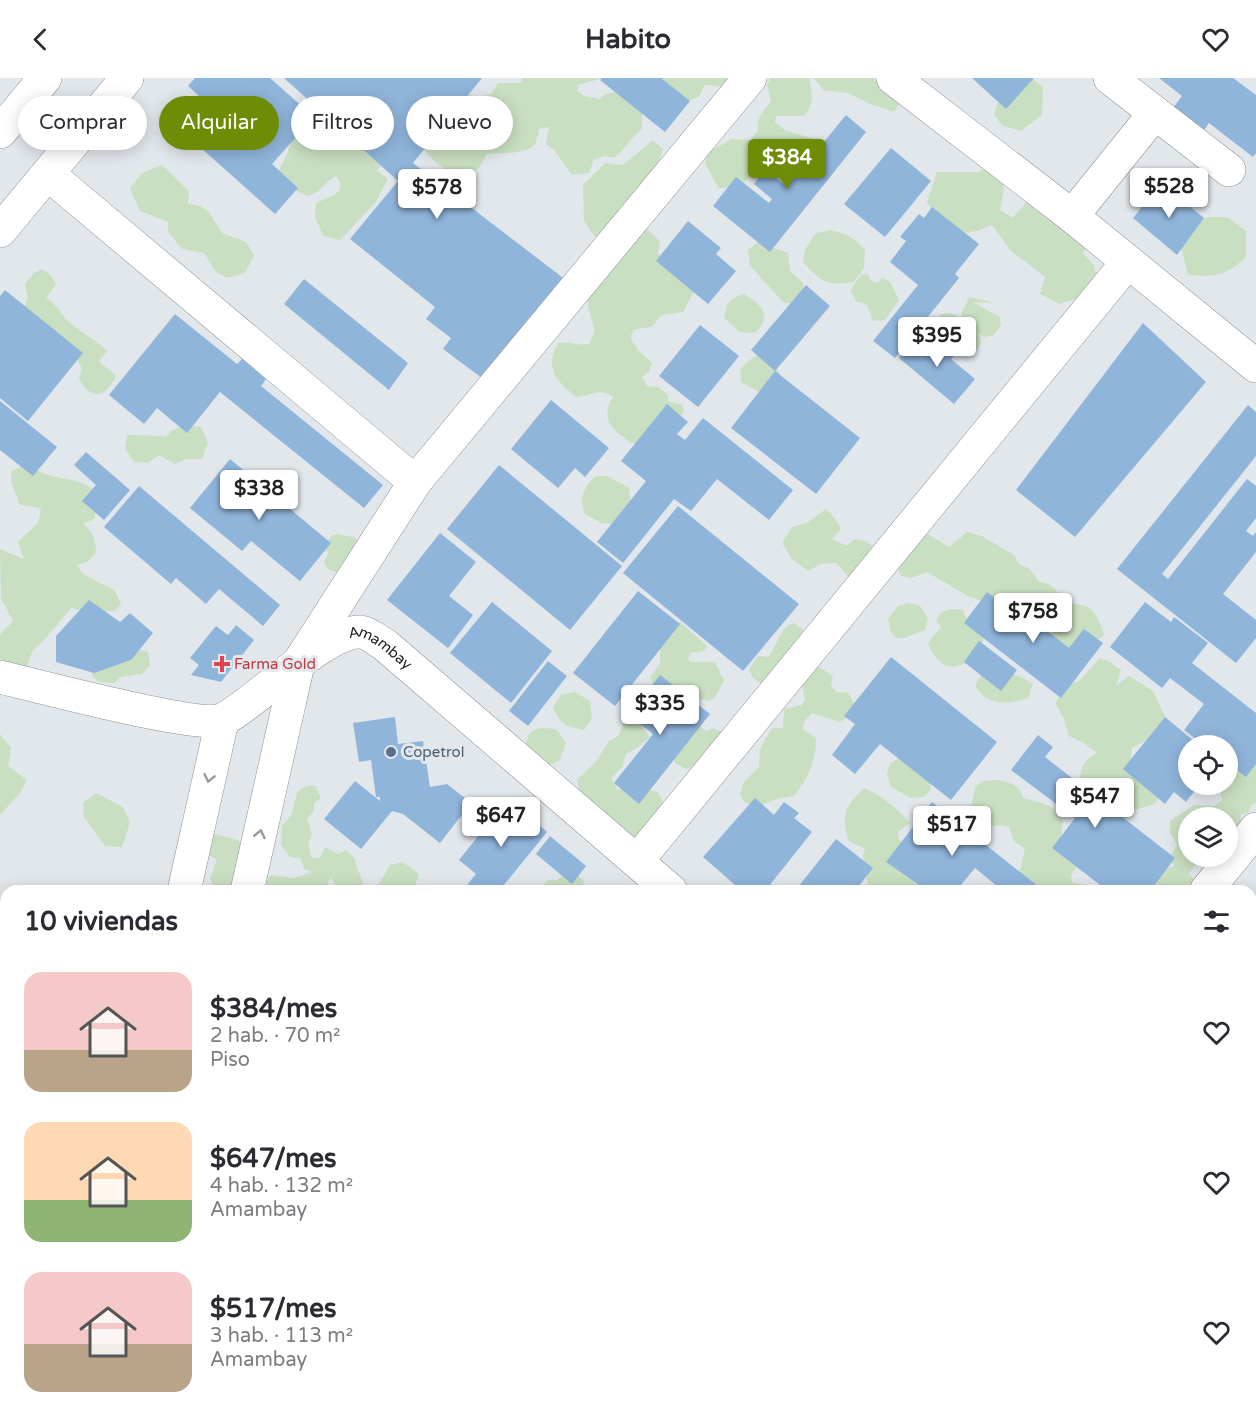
<!DOCTYPE html>
<html lang="es">
<meta charset="utf-8">
<style>
body{margin:0;font-family:"Varela Round",sans-serif;background:#f2f2f3;color:#2b2b33;height:100vh;display:flex;flex-direction:column;font-size:22px;white-space:nowrap}
*{box-sizing:border-box;margin:0}
p{font-size:20px;color:#7c7c81}
.icon{flex:none;width:33px;height:33px;fill:none;stroke:currentColor;stroke-width:2;stroke-linecap:round;stroke-linejoin:round}
.map{position:relative;flex:1;overflow:hidden}
.panel{position:absolute;left:0px;top:807px;width:1257px;height:536px;display:flex;flex-direction:column;background:#fff;border-radius:18px 18px 0 0;box-shadow:0 3px 15px #0003}
.panel>*{flex:none}
.banner{position:absolute;left:18px;top:18px;width:600px;height:54px;display:flex;gap:12px}
.fabs{position:absolute;left:1178px;top:657px;display:grid;gap:12px}
.fabs a{display:grid;place-items:center;width:60px;height:60px;border-radius:50%;background:#fff;box-shadow:0 3px 15px #0003;font-size:30px}
.price{position:absolute;translate:-50% -51px;padding:0 14px;border-radius:6px;background:#fff;color:#222;font-size:20px;line-height:39px;filter:drop-shadow(0 2px 3px #0008)}
.price::after{content:'';position:absolute;left:50%;top:36px;width:18px;height:14px;margin-left:-9px;background:inherit;clip-path:polygon(0 0,100% 0,50% 100%)}
.price.current{background:#6f8c07;color:#fff}
ul{padding:0;list-style:none}
li{display:flex;align-items:center;gap:18px;height:150px;padding:0 24px}
li span{display:grid;place-items:center;flex:none;width:168px;height:120px;border-radius:18px;color:#555}
li>.icon{margin-inline-start:auto}
span .icon{width:72px;height:72px;fill:#fffc;stroke-width:1}
li b{font-size:26px}
h2{display:flex;justify-content:space-between;align-items:center;height:72px;padding:0 24px;font-size:26px}
.pill{padding:0 21px;border-radius:27px;background:#fff;box-shadow:0 3px 15px #0003;font-size:21px;line-height:54px}
.pill.current{background:#6f8c07;color:#fff}
header{display:flex;justify-content:space-between;align-items:center;height:78px;padding:0 24px;background:#fff;font-size:27px;font-weight:700}
.map>svg:first-child{display:block}
.green{fill:#c9dfc1}
.building{fill:#90b5db}
.lines{fill:none;stroke-linecap:round;stroke-linejoin:round}
.minor-casing{stroke:#8f9398;stroke-width:34}
.major-casing{stroke:#8f9398;stroke-width:34}
.minor{stroke:#fff;stroke-width:33}
.major{stroke:#fff;stroke-width:33}
.oneway{stroke:#999a9a}
.health-dot{fill:#e0444e;stroke:#e2e7ec;stroke-width:2}
.service-dot{fill:#5c6f8a;stroke:#e2e7ec;stroke-width:2}
.labels{text-anchor:middle;dominant-baseline:central;stroke-width:6;stroke-linejoin:round;paint-order:stroke}
.street-label{font-size:15px;fill:#1c1e1f;stroke:#e2e7ec}
.health-label{font-size:15px;fill:#be3a42;stroke:#e2e7ec;text-anchor:start}
.service-label{font-size:15px;fill:#4e5e75;stroke:#e2e7ec;text-anchor:start}
</style>
<header><svg class="icon" aria-label="back" viewBox="0 0 24 24"><path d="M15 5l-7 7 7 7"/></svg>Habito<svg class="icon" aria-label="heart" viewBox="0 0 24 24"><path d="M12 20l-8-8c-3-5 5-10 8-4 3-6 11-1 8 4z"/></svg></header>
<div class="map">
<svg width="1256" height="1342" viewBox="0 0 1256 1342">
<rect width="100%" height="100%" fill="#e2e7ec"/>
<!-- green -->
<g class="green">
<path d="M523 0H603L578 7 577 13 584 18 600 21 605 16 622 13 642 31V51C630 60 626 71 614 80L605 78 594 82 589 95 572 97 555 73 546 66 549 49 539 51C538 55 537 62 535 66 528 77 500 74 487 76L479 90 466 98C443 94 435 85 420 67L457 14 478 19 491 16 498 5H520Z"/>
<path d="M654 0H739L725 9 705 7 699 19 678 26Z"/>
<path d="M771 0H874L883 14H894L900 24 894 34 868 25 848 15 823 12 815 1 809 0C812 15 815 25 804 38H776L775 44 785 52 816 62 821 75 816 83 797 81 784 73 775 85 762 90 738 109 718 110 705 85 708 74 732 61 751 62 758 53C756 39 764 33 771 23L767 7Z"/>
<path d="M1031 0 1043 9 1042 37 1021 53 1003 48 994 37 999 21Z"/>
<path d="M313 33 320 39 330 54 344 61 357 62 391 74 377 93 388 101 375 125 340 162 323 158 315 139 316 125 334 117 340 112V104L336 98C323 105 323 113 308 118L287 109 277 96 287 76 297 48Z"/>
<path d="M653 62 663 71 656 92 610 149 595 159 584 143 583 107 605 85 623 87Z"/>
<path d="M162 87 189 113 188 126 200 128 208 133 222 155 246 164 254 177 245 195 228 200 216 194 204 175 182 171 168 154V144L140 133 130 110 142 95Z"/>
<path d="M987 88 1003 98 1004 111 1000 132 1013 140 1027 123 1094 157 1083 175 1093 186 1099 203 1091 216 1059 226 1040 216 1045 199 1011 173 992 147 977 153 958 156 937 138 927 124 937 94H979Z"/>
<path d="M1208 139H1227L1246 153V179C1226 198 1214 199 1188 197L1180 165 1189 146Z"/>
<path d="M646 150 660 163 658 176 668 181 696 210 683 234 661 237 652 249 635 251 630 259 638 272 652 285 649 294 642 299 647 308 658 309 668 317V323L683 327 684 334 672 346 646 364 631 365C613 352 599 342 613 319 600 309 591 318 576 319 556 303 544 289 558 265 570 263 578 268 589 266L595 252C589 230 578 217 605 203L608 187Z"/>
<path d="M830 152C846 155 854 160 865 172L864 190 854 204C827 208 821 204 803 184L805 172 815 156Z"/>
<path d="M758 164 788 175 790 193 803 205V214L797 225H784L750 188 748 172Z"/>
<path d="M42 191 49 196 56 206 46 220C57 226 60 235 69 244 80 255 95 260 107 273L99 283C104 290 111 291 116 298 106 320 90 323 79 300L82 291 75 277 24 230 28 220 25 206 34 195Z"/>
<path d="M868 196 871 203 877 205 882 200 890 204 899 222 885 242 873 243 867 227 856 223 850 212 861 197Z"/>
<path d="M744 216C762 227 773 237 755 255L740 254 724 240C727 226 728 220 744 216Z"/>
<path d="M969 219 996 225 972 224 1000 239 1001 247 994 257 984 259 979 256 981 265 977 272 969 276 944 261 939 262 931 254C933 242 942 230 955 237 958 239 958 243 961 245 963 247 967 247 971 248L964 242 961 236Z"/>
<path d="M763 274 772 282 781 298 761 315 741 304 740 291 751 281Z"/>
<path d="M185 347 201 349 208 365 202 381H186L175 386 159 377 148 385 134 384 125 371 127 357 166 358 171 353Z"/>
<path d="M26 387C35 391 43 396 52 398 80 404 106 404 94 441L83 446C93 454 96 462 96 475L87 484 77 487 83 496 114 512 121 525 115 533 92 534 71 530 44 562 33 572 27 588 13 587 0 581V556L13 543 1 520 0 471 24 481 18 464 38 445 41 430 20 427 12 407 11 393Z"/>
<path d="M596 398H607L629 410 632 433 616 446 601 445 585 436C579 419 583 410 596 398Z"/>
<path d="M826 431 835 440 841 451 832 461 847 468 854 461 866 463 876 471 851 501 836 485 821 486 808 493 792 481 782 465 792 449 808 444Z"/>
<path d="M967 454 982 458 1014 477 1019 486 1030 491 1039 504 1049 506 1062 518 1061 522C1068 525 1074 526 1081 527 1095 529 1100 545 1105 557L1076 577 1049 566 1054 549 1032 531 1011 523 1006 517 992 527 968 518 927 494 911 500 901 498 895 482 905 468 928 456 949 469Z"/>
<path d="M336 456 353 459 362 465 340 495 329 492 324 484 328 475 325 468 331 458Z"/>
<path d="M909 525 920 528 928 540 925 552 904 560H896L890 552 888 541 898 528Z"/>
<path d="M952 531 963 532 965 538 984 556C983 560 983 567 981 571 978 576 972 580 967 584 948 596 935 583 928 565L941 549 936 543 941 534Z"/>
<path d="M680 544 707 568 704 573 691 575 688 581 690 584H715L724 603 715 619 709 623 695 620 686 624 656 612 650 599 660 586V563L668 551Z"/>
<path d="M794 545 803 551 802 559 770 607C759 605 752 603 749 591L758 578 768 579C778 567 779 549 794 545Z"/>
<path d="M131 569 148 574 150 587 142 596 121 599 114 605C95 604 94 605 89 586Z"/>
<path d="M1100 580 1110 584 1121 592 1116 608 1129 598 1153 613 1165 639 1146 662 1132 670C1127 694 1143 700 1160 714L1155 726 1134 732 1116 717 1099 711 1091 718 1080 712C1080 693 1080 684 1097 675L1084 665 1069 658 1063 639 1055 625 1067 606 1078 604Z"/>
<path d="M811 584 833 598 831 608 837 615 847 614C854 622 856 629 852 638L839 644 812 635 804 644 803 651 816 660C816 684 808 700 794 718L780 720 759 728 745 725 740 716 744 704 759 689 760 671 772 650H783L784 631 802 627 805 622 800 596Z"/>
<path d="M985 590 1019 598 1033 606 1028 620C1008 627 987 628 975 608Z"/>
<path d="M575 614 590 623 592 641 584 652C565 648 561 647 553 629L561 617Z"/>
<path d="M625 641 638 643 650 659 640 668 626 676 622 689 611 700 618 712 628 708 658 714 670 738 638 764 606 738 597 726 581 718 577 702 597 682 609 663 618 658Z"/>
<path d="M693 643 706 653 713 650 722 654 697 687 686 691 675 685 670 668Z"/>
<path d="M545 650 556 651 566 665 560 682 544 690 525 672C528 657 528 651 545 650Z"/>
<path d="M0 656 11 670 8 688 27 702 20 715 0 737Z"/>
<path d="M902 679 929 697 931 711 924 719 910 720 891 709 887 696 890 685Z"/>
<path d="M1256 680V725L1252 726 1248 735 1240 737 1242 750 1227 765V740H1188V778L1198 779 1197 785 1188 796 1195 802V813H1153L1151 808 1157 794 1174 788 1169 780 1177 767 1170 755V743L1194 727 1214 728 1222 722 1220 711 1222 707 1227 706V696L1238 684Z"/>
<path d="M998 702C1011 705 1020 707 1023 720 1043 725 1052 725 1063 743L1060 766 1079 784 1071 798 1072 805 1093 808 1096 813H1032L1019 797 1025 771 1014 763 1009 749 1003 747 980 749 969 738 975 710 982 703Z"/>
<path d="M307 708H315L321 720 314 725V733L307 741 312 755 308 767 312 780H320L325 769 338 776 346 772 355 781C356 792 362 797 363 807L355 813 338 810 331 800 328 803 329 813H260L271 797 295 800 312 794 304 791 300 780 290 779 281 767 282 748 291 738 297 716 301 711Z"/>
<path d="M864 710C883 718 896 730 910 745L898 754 899 762 914 771 925 809 920 813H869L863 778 865 771 849 763C840 737 846 728 864 710Z"/>
<path d="M96 715 123 729 130 745 122 769 105 768 84 739 83 725Z"/>
<path d="M216 756 250 766 242 813H215L210 800 217 782 209 777 207 762Z"/>
<path d="M403 784 419 796 413 813H375L390 787Z"/>
<path d="M569 793 577 796 584 804 583 813H538L548 802H557Z"/>
<path d="M0 1087 6 1088V1227L0 1222V1142L4 1129 0 1124Z"/>
<path d="M6 1298V1336L57 1337 56 1342H0V1325Z"/>
<path d="M414 1337 503 1336V1342H415Z"/>
<path d="M964 1337H1052L1054 1342H985L984 1339 969 1340Z"/>
</g>
<!-- building -->
<g class="building">
<path d="M195 0H270L314 39 272 86 298 110 275 136 183 54 208 26 188 8Z"/>
<path d="M284 0H482L413 85 571 206 486 303 443 271 451 260 426 241 435 229 350 161 398 103Z"/>
<path d="M602 0H661L690 23 665 54 600 2Z"/>
<path d="M972 0H1034L1006 31Z"/>
<path d="M1159 0H1233L1256 17V75L1253 79 1209 45 1200 58 1170 34 1182 18Z"/>
<path d="M846 37 866 54 770 174 713 128 736 99 769 125 772 121 754 106 765 91 787 109Z"/>
<path d="M891 70 931 103 885 159 844 126Z"/>
<path d="M1161 105 1204 140 1177 177 1133 140Z"/>
<path d="M932 129 979 166 955 196 959 200 895 280 873 263 918 207 890 184 906 163 900 159 919 136 924 140Z"/>
<path d="M688 143 721 170 716 176 736 193 708 226 656 183Z"/>
<path d="M304 201 408 285 389 312 284 226Z"/>
<path d="M806 207 830 228 775 293 860 360 816 416 731 350 775 293 751 272Z"/>
<path d="M5 212 83 275 28 343 0 320V218Z"/>
<path d="M175 236 237 286 242 281 266 301 261 308 383 407 364 430 220 314 187 355 157 330 144 346 109 317Z"/>
<path d="M1143 245 1206 304 1075 459 1016 412Z"/>
<path d="M700 247 739 278 698 329 659 298Z"/>
<path d="M920 255 940 271 944 266 956 276 951 281 975 301 954 326 899 280Z"/>
<path d="M551 322 609 370 585 399 575 390 558 410 511 371Z"/>
<path d="M0 323 57 369 33 398 0 372Z"/>
<path d="M667 326 688 344 677 356 685 362 703 340 793 412 769 442 717 401 691 433 674 421 623 485 597 464 646 403 621 383Z"/>
<path d="M1248 327 1256 334V378L1162 496 1168 501 1247 401 1256 408V440L1246 453 1253 458 1256 454V474L1223 516 1256 542V560L1236 585 1117 491Z"/>
<path d="M86 374 130 412 104 442 82 423 96 407 74 387Z"/>
<path d="M230 381 331 465 300 503 251 463 242 473 190 430Z"/>
<path d="M499 387 622 488 570 552 447 451Z"/>
<path d="M139 408 280 527 263 548 219 511 206 526 176 500 171 506 104 449Z"/>
<path d="M678 428 799 526 743 593 623 495Z"/>
<path d="M440 455 476 484 449 518 473 537 448 570 387 522Z"/>
<path d="M638 513 680 546 615 628 573 595Z"/>
<path d="M987 514 1013 534 1017 529 1069 570 1084 551 1103 565 1061 620 964 545Z"/>
<path d="M89 522 120 544 130 535 153 555 131 582 94 595 56 584V558Z"/>
<path d="M492 524 552 573 511 625 450 575Z"/>
<path d="M1145 524 1171 544 1174 539 1208 565 1192 585 1256 635V686L1246 699 1227 685V668H1205L1184 652 1204 626 1170 600 1162 610 1110 569Z"/>
<path d="M236 547 254 562 221 604 191 597 199 587 190 580 216 548 228 557Z"/>
<path d="M979 563 1017 592 1001 613 964 584Z"/>
<path d="M891 579 997 664 951 722 880 666 855 696 832 677 855 646 844 638Z"/>
<path d="M548 583 567 598 528 648 509 633Z"/>
<path d="M660 597 710 636 639 726 614 705 653 656 629 637Z"/>
<path d="M395 639 398 666 423 663 430 709 447 706 471 725 440 765 403 736 392 733 361 771 324 741 355 703 380 723V719H376L371 682 359 684 353 645Z"/>
<path d="M1165 639 1200 668H1188V706H1200L1186 724 1174 714 1165 726 1123 691Z"/>
<path d="M1038 657 1053 669 1045 679 1175 780 1150 813H1108L1052 770 1075 740 1011 692Z"/>
<path d="M755 720 774 737 784 724 799 735 794 740 812 754 765 813H742L703 779Z"/>
<path d="M508 721 547 754 499 813H462L476 796 459 782Z"/>
<path d="M932 724 991 771 1044 813H1003L975 790 956 813H928L886 784Z"/>
<path d="M550 758 586 788 572 806 536 776Z"/>
<path d="M836 761 873 790 855 813H795Z"/>
<path d="M1251 899 1256 903V972L1251 968Z"/>
<path d="M1256 976V1020L1251 1016V983Z"/>
<path d="M0 987 6 988V1091L0 1090Z"/>
<path d="M1251 1168 1256 1172V1241L1251 1238Z"/>
<path d="M188 1336H219V1342L188 1339Z"/>
<path d="M659 1336H681L677 1342H666Z"/>
<path d="M713 1336H779L775 1342H708Z"/>
<path d="M805 1336H823L830 1342H801Z"/>
<path d="M1138 1336H1169L1162 1342H1145Z"/>
</g>
<g class="lines">
<defs>
<g id="minor">
<path d="M893 0 1072 138 1256 288"/>
<path d="M1110 0 1229 92"/>
<path d="M48 96 415 404"/>
<path d="M1072 138 1155 35"/>
<path id="s1" d="M0 599C34 607 202 652 224 641 257 624 327 551 361 554 369 555 378 563 385 567L671 813"/>
<path d="M637 783 1127 185"/>
<path d="M184 813 222 643"/>
<path d="M247 813 298 586 415 404 750 0"/>
<path d="M1206 813 1256 751"/>
<path d="M1251 1314 1256 1318"/>
<path d="M610 1336 617 1342"/>
<path d="M67 1342 69 1336"/>
<path d="M128 1342 130 1336"/>
<path d="M1216 1342 1224 1336"/>
</g>
<g id="major">
<path d="M0 54 45 0"/>
<path d="M0 153 127 0"/>
</g>
</defs>
<!-- minor casing -->
<use href="#minor" class="minor-casing"/>
<!-- major casing -->
<use href="#major" class="major-casing"/>
<!-- minor -->
<use href="#minor" class="minor"/>
<!-- major -->
<use href="#major" class="major"/>
</g>
<!-- one-way arrows -->
<defs><path id="oneway-chevron" d="M-2-3.5L2.5 0L-2 3.5" fill="none" stroke-width="1.6" stroke-linecap="round" stroke-linejoin="round" transform="scale(1.5)"/></defs>
<g class="oneway">
<use href="#oneway-chevron" transform="translate(209 700) rotate(102)"/>
<use href="#oneway-chevron" transform="translate(260 756) rotate(-77)"/>
</g>
<!-- markers -->
<path class="health-dot" d="M219 577h6v6h6v6h-6v6h-6v-6h-6v-6h6z"/>
<circle class="service-dot" cx="391" cy="674" r="6"/>
<g class="labels">
<!-- street labels -->
<g class="street-label">
<text stroke="none"><textPath href="#s1" startOffset="417">Amambay</textPath></text>
</g>
<!-- health labels -->
<g class="health-label">
<text x="234" y="586">Farma Gold</text>
</g>
<!-- service labels -->
<g class="service-label">
<text x="403" y="674">Copetrol</text>
</g>
</g>
</svg>
<div class="fabs">
<a><svg class="icon" aria-label="locate" viewBox="0 0 24 24"><circle cx="12" cy="12" r="6"/><path d="M12 2v4M12 18v4M2 12h4M18 12h4"/></svg></a>
<a><svg class="icon" aria-label="layers" viewBox="0 0 24 24"><path d="M12 4l9 5-9 5-9-5zM3 14l9 5 9-5"/></svg></a>
</div>
<b class="price current" style="left:787px;top:112px">$384</b>
<b class="price" style="left:1169px;top:141px">$528</b>
<b class="price" style="left:437px;top:142px">$578</b>
<b class="price" style="left:937px;top:290px">$395</b>
<b class="price" style="left:259px;top:443px">$338</b>
<b class="price" style="left:1033px;top:566px">$758</b>
<b class="price" style="left:660px;top:658px">$335</b>
<b class="price" style="left:1095px;top:751px">$547</b>
<b class="price" style="left:501px;top:770px">$647</b>
<b class="price" style="left:952px;top:779px">$517</b>
<div class="banner">
<a class="pill">Comprar</a>
<a class="pill current">Alquilar</a>
<a class="pill">Filtros</a>
<a class="pill">Nuevo</a>
</div>
<section class="panel">
<h2>10 viviendas<svg class="icon" aria-label="filters" viewBox="0 0 24 24"><path d="M4 7h16M4 17h16"/><circle cx="9" cy="7" r="2"/><circle cx="15" cy="17" r="2"/></svg></h2>
<ul>
<li><span style="background:linear-gradient(#f6c9c9 65%,#b9a48a 0)"><svg class="icon" aria-label="home" viewBox="0 0 24 24"><path d="M3 11l9-7 9 7M6 9v11h12V9"/></svg></span><div><b>$384/mes</b><p>2 hab. · 70 m²</p><p>Piso</p></div><svg class="icon" aria-label="heart" viewBox="0 0 24 24"><path d="M12 20l-8-8c-3-5 5-10 8-4 3-6 11-1 8 4z"/></svg></li>
<li><span style="background:linear-gradient(#ffd9b3 65%,#8fb573 0)"><svg class="icon" aria-label="home" viewBox="0 0 24 24"><path d="M3 11l9-7 9 7M6 9v11h12V9"/></svg></span><div><b>$647/mes</b><p>4 hab. · 132 m²</p><p>Amambay</p></div><svg class="icon" aria-label="heart" viewBox="0 0 24 24"><path d="M12 20l-8-8c-3-5 5-10 8-4 3-6 11-1 8 4z"/></svg></li>
<li><span style="background:linear-gradient(#f6c9c9 60%,#b9a48a 0)"><svg class="icon" aria-label="home" viewBox="0 0 24 24"><path d="M3 11l9-7 9 7M6 9v11h12V9"/></svg></span><div><b>$517/mes</b><p>3 hab. · 113 m²</p><p>Amambay</p></div><svg class="icon" aria-label="heart" viewBox="0 0 24 24"><path d="M12 20l-8-8c-3-5 5-10 8-4 3-6 11-1 8 4z"/></svg></li>
</ul>
</section>
</div>
